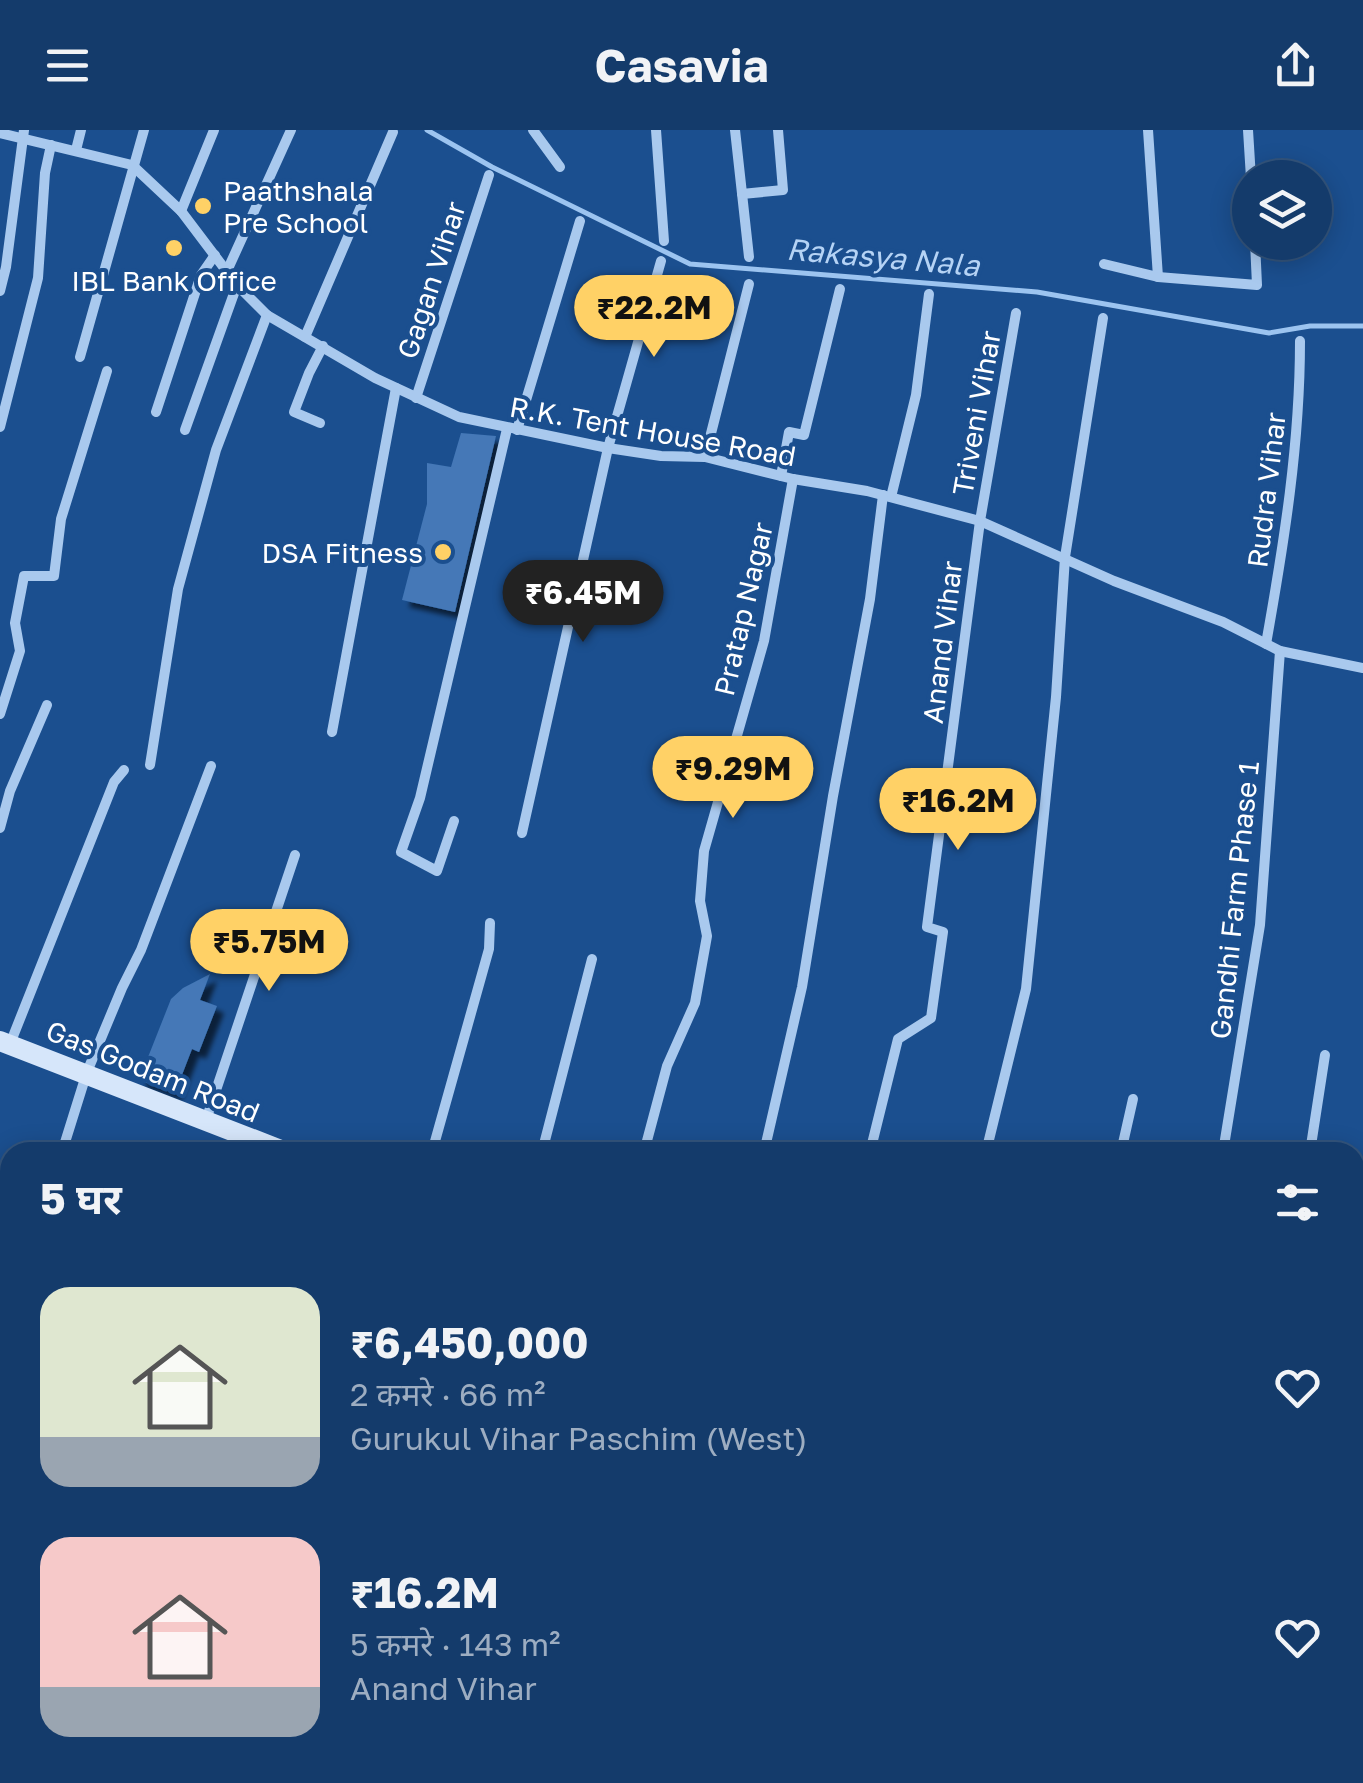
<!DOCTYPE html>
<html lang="hi">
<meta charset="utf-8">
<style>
body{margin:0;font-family:"Golos Text","Noto Sans Devanagari",sans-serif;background:#1d4271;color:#f1f3f6;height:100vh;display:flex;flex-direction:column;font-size:38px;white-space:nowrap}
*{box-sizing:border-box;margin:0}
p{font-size:32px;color:#9dadc1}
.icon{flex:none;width:55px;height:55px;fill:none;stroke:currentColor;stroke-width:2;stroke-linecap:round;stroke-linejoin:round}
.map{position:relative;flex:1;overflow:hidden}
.panel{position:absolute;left:0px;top:1012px;width:1365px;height:642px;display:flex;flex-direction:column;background:#143b6b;border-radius:30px 30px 0 0;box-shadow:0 5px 25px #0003,0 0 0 2px #33557e}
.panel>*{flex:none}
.fabs{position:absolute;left:1232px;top:30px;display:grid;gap:20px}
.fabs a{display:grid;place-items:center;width:100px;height:100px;border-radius:50%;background:#143b6b;box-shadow:0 5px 25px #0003,0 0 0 2px #33557e;font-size:50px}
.price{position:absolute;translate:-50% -85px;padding:0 22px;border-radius:35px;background:#ffd166;color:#111;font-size:32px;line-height:65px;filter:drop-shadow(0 2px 5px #0008)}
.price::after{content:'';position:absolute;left:50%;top:60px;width:30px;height:22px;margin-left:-15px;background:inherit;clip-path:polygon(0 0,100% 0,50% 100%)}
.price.current{background:#222;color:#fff}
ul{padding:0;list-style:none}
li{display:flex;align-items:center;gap:30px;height:250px;padding:0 40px}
li span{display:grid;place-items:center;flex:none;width:280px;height:200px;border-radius:30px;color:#555}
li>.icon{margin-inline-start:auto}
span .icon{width:120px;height:120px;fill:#fffc;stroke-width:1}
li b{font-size:42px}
h2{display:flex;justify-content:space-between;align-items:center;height:120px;padding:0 40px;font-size:42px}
header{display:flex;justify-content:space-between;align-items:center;height:130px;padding:0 40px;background:#143b6b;font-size:45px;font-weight:700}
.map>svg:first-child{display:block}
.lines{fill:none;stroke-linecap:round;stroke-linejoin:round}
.stream{stroke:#9cc4f0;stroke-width:5}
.building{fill:#4478b7;filter:url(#shadow)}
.minor{stroke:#a9c9ee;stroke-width:10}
.secondary{stroke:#d6e6fa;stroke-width:20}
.poi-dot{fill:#ffd166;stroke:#1b4f8f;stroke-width:4}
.labels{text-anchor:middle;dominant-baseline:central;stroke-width:8;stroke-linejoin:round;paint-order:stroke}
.poi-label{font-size:28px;fill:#fff;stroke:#1b4f8f;text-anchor:start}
.street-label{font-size:28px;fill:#fff;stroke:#1b4f8f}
.water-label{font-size:30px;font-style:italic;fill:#b5d3f5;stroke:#1b4f8f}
</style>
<header><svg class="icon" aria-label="menu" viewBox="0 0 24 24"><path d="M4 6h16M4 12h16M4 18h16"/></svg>Casavia<svg class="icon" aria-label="share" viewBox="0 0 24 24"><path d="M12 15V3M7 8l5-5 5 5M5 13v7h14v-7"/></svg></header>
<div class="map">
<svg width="1363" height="1653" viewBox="0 0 1363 1653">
<defs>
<filter id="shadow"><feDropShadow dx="7" dy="7" stdDeviation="2.5" flood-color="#0009"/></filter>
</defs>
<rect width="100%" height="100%" fill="#1b4f8f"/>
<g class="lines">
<!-- stream -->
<g class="stream">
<path d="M427 0 492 37 690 134 1037 162 1269 203 1310 196H1363"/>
<path d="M1355 1610 1363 1608"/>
<path d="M862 1651 887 1653"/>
<path d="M909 1653 938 1645"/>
</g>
</g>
<!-- building -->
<g class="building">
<path d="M461 303 496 306 455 482 402 470 427 374V333L451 337Z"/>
<path d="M210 844 200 870 217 876 199 922 192 919 175 963 139 950 171 869 183 858Z"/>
</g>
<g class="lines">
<!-- minor -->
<g class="minor">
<path d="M533 0 560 37"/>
<path d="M656 0 664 111"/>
<path d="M735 0 749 127"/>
<path d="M1248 0 1251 48"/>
<path d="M0 3 132 35 181 81 237 155 267 185 375 248 459 287 608 318 661 326 705 327 793 349 867 361 980 391 1114 451 1223 492 1280 521 1363 538"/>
<path d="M76 20 81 0"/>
<path d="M742 64 783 60 778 0"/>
<path d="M181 81 214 0"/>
<path d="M1104 134 1158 147 1148 0"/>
<path d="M227 141 291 0"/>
<path d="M1158 147 1257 155 1255 112"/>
<path d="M0 161 6 137 24 0"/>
<path d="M305 207 393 2"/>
<path d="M80 227 144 0"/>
<path d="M416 268 489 45"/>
<path d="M156 282 201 145 215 125"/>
<path d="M320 293 294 282 309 243 323 216"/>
<path d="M0 297 38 148 45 43 51 15"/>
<path d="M185 300 237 155"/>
<path d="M517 300 580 91"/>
<path d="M705 327 749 154"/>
<path d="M781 346 789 302 804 305 840 159"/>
<path d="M891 367 916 265 929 164"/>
<path d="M1266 514C1284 413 1300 314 1300 211"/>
<path d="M0 584 20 521 15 493 24 446H54L61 389 107 241"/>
<path d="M332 602 396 258"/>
<path d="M150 635 178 459 216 320 267 185"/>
<path d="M454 691 437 741 401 722 420 668 507 299"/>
<path d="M0 698 10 661 47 575"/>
<path d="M522 703 608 318 661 131"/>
<path d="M10 914 114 652 124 640"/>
<path d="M206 990 295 725"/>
<path d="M62 1022 87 942 122 858 141 820 211 636"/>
<path d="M432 1022 489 819 490 793"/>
<path d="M542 1022 592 829"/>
<path d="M644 1022 667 936 695 873 707 806 700 771 704 721 764 511 793 349"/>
<path d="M764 1022 802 857 833 666 870 469 883 365"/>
<path d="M870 1022 898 909 931 888 943 802 927 797 980 391 1016 183"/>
<path d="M986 1022 1026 859 1056 567 1065 427 1103 188"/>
<path d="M1121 1022 1133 969"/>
<path d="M1223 1022 1260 795 1280 521"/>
<path d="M1310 1022 1325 925"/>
<path d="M0 1214 10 1186"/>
<path d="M1355 1265 1363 1226"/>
<path d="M0 1359 10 1364"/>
<path d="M0 1419 10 1424"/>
<path d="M0 1583 10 1565"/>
<path d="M71 1653 76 1645"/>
<path d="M255 1653 257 1645"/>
<path d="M394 1653 395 1645"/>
<path d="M516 1653 517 1645"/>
<path d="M745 1653 746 1645"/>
<path d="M856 1653 858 1645"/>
<path d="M1040 1653 1041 1645"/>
<path d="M1134 1653 1135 1645"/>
<path d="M1275 1653 1276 1645"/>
</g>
<!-- secondary -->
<g class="secondary">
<path d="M0 911 286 1022"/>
<path d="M1355 1320 1363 1322"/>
</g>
</g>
<!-- markers -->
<g class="poi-dot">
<circle cx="203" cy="76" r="10"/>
<circle cx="174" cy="118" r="10"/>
<circle cx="443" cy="422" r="10"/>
</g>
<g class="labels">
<!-- poi labels -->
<g class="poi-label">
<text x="223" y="60">Paathshala<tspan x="223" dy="32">Pre School</tspan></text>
<text x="174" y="150" text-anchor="middle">IBL Bank Office</text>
<text x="423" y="422" text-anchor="end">DSA Fitness</text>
</g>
<!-- street labels -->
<g class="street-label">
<text transform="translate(431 150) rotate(-72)">Gagan Vihar</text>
<text transform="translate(976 283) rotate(-80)">Triveni Vihar</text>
<text transform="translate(653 301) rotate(10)">R.K. Tent House Road</text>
<text transform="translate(1266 360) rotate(-83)">Rudra Vihar</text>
<text transform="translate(743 479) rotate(-77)">Pratap Nagar</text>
<text transform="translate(942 512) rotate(-83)">Anand Vihar</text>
<text transform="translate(1234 770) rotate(-84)">Gandhi Farm Phase 1</text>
<text transform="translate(153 941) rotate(22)">Gas Godam Road</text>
</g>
<!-- water labels -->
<g class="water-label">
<text transform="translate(883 127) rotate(5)">Rakasya Nala</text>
</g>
</g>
</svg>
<div class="fabs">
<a><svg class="icon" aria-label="layers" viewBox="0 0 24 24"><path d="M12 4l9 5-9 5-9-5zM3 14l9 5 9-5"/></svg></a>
</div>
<b class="price" style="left:654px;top:230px">₹22.2M</b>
<b class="price current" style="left:583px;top:515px">₹6.45M</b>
<b class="price" style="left:733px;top:691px">₹9.29M</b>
<b class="price" style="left:958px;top:723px">₹16.2M</b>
<b class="price" style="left:269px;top:864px">₹5.75M</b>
<section class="panel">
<h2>5 घर<svg class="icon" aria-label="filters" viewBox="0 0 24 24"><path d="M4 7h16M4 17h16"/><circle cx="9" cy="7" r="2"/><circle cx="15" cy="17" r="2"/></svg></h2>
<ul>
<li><span style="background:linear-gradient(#dfe7d0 75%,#9aa5b1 0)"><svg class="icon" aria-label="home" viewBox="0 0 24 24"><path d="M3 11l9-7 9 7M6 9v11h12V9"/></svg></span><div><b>₹6,450,000</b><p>2 कमरे · 66 m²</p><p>Gurukul Vihar Paschim (West)</p></div><svg class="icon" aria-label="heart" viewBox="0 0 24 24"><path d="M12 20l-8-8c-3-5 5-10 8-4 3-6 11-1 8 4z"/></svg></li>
<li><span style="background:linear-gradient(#f6c9c9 75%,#9aa5b1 0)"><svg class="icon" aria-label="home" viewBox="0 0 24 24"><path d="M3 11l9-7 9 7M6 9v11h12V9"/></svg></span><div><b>₹16.2M</b><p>5 कमरे · 143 m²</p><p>Anand Vihar</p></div><svg class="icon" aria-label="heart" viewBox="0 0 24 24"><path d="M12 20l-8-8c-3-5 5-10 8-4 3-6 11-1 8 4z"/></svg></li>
</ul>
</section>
</div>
